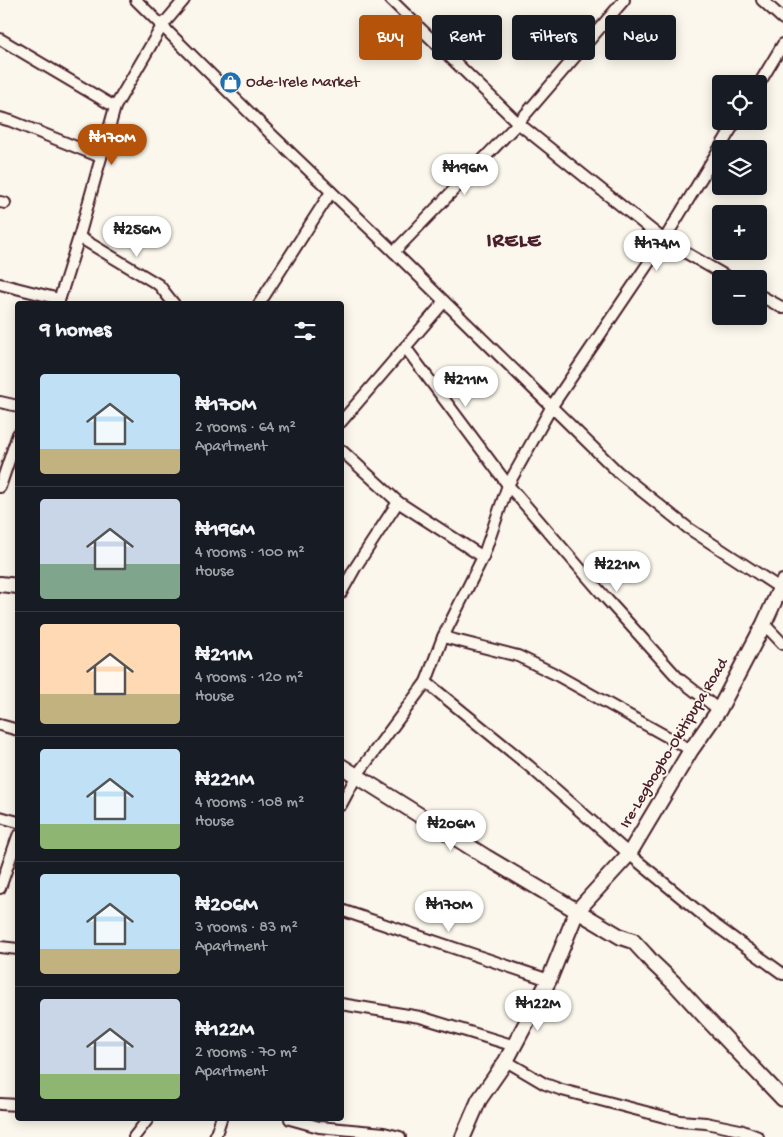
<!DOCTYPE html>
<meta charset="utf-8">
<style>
body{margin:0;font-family:"Gochi Hand",sans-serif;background:#20242c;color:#f1f3f6;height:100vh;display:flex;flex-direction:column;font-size:19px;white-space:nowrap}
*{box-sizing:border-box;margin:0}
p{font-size:16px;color:#9ea1a6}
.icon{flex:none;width:28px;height:28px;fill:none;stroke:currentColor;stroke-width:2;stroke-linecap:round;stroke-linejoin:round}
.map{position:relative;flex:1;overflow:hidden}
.drawer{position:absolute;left:15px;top:301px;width:329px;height:820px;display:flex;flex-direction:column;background:#171b24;border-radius:5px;box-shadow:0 2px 12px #0003}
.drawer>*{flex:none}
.top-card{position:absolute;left:359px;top:15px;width:349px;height:45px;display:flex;gap:10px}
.buttons{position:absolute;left:712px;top:75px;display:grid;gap:10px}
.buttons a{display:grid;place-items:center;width:55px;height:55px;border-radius:5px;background:#171b24;box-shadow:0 2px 12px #0003;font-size:25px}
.price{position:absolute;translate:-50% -42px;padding:0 11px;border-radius:18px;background:#fff;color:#222;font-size:16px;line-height:32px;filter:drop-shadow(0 1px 2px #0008)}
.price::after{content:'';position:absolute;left:50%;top:30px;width:15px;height:11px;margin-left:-8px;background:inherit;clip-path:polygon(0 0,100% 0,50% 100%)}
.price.on{background:#b45309;color:#fff}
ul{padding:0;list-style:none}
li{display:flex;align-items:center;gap:15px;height:125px;padding:0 25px}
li+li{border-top:1px solid #363941}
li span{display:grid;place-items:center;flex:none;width:140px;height:100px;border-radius:5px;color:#555}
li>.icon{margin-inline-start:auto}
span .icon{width:60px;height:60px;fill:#fffc;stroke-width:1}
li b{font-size:21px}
h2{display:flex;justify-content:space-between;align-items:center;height:60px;padding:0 25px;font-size:21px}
.tag{padding:0 18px;border-radius:5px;background:#171b24;box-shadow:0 2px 12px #0003;font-size:18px;line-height:45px}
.tag.on{background:#b45309;color:#fff}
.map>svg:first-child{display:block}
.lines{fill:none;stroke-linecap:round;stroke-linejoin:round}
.street-casing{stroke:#4a1f2b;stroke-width:14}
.secondary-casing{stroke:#4a1f2b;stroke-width:18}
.street{stroke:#fbf7ec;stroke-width:10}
.secondary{stroke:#fbf7ec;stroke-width:14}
.labels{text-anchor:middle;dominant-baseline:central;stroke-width:4;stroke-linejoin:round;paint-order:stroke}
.poi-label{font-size:16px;fill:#4a1f2b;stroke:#fbf7ec;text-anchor:start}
.street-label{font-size:16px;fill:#4a1f2b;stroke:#fbf7ec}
.district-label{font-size:21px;font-weight:bold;letter-spacing:1px;fill:#4a1f2b;stroke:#fbf7ec}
</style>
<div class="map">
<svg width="783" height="1137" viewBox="0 0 783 1137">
<rect width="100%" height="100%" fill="#fbf7ec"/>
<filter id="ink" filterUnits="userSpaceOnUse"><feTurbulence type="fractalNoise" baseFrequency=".02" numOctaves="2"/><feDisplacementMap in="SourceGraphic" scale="10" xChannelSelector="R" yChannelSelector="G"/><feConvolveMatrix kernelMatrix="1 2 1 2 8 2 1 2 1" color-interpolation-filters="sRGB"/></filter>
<g filter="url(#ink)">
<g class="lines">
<defs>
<g id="street">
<path d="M136 0 273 136 394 252 618 472 688 528 783 590"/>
<path d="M391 0 518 123 664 240 731 279"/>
<path d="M762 0 783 19"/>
<path d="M0 39 115 107"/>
<path d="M759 84 783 44"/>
<path d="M0 118 11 121 101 157"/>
<path d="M0 202 5 203"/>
<path d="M79 237 159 285 174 304"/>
<path d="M394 252 518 123 624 0"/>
<path d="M0 284 59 299"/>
<path d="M759 295 783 308"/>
<path d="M58 304 79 237 115 107 162 26 184 0"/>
<path d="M259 304 331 192"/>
<path d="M405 347 508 485 603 595 678 678 719 710"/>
<path d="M0 402 18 406"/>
<path d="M341 422 444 302"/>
<path d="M341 450 398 502 483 557"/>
<path d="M0 487 18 434"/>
<path d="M341 593 355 568 398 502"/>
<path d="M764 624 783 644"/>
<path d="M443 637 518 656 553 673 691 750"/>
<path d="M426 682 529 766 629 854 711 922 783 974"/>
<path d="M0 725 18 730"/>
<path d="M341 805 357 775 426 682 443 637 483 557 508 485 552 406 664 240 736 121"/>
<path d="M0 817 18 822"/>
<path d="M0 888 18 836"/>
<path d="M341 910 549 980"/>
<path d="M0 947 18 949"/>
<path d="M341 1004 420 1017 515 1046"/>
<path d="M506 1061 545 1084 562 1090 680 1121 706 1123 740 1130 758 1137"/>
<path d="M0 1104 18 1105"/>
<path d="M290 1119 319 1127 384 1133 400 1137"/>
<path d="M134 1137 148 1119"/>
<path d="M215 1137 221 1119"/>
</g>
<g id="secondary">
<path d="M0 584 18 586"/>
<path d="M341 766 486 857 621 937 633 941 645 954 652 962 675 984 708 1020 783 1099"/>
<path d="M463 1137 479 1100 506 1061 549 980 577 911 629 854 691 750 719 710 764 624 783 582"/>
</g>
</defs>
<!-- street casing -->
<use href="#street" class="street-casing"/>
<!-- secondary casing -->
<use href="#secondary" class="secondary-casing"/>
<!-- street -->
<use href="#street" class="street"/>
<!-- secondary -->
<use href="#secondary" class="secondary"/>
</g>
</g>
<!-- icons -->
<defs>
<symbol id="shop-disc" viewBox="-11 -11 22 22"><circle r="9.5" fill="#1f6fb2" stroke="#fbf7ec"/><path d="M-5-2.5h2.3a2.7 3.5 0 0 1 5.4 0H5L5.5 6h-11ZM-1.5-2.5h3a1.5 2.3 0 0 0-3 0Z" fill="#fff"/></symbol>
</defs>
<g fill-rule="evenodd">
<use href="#shop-disc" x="218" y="70" width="25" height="25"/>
</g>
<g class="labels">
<!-- poi labels -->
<g class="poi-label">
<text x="246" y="83">Ode-Irele Market</text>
</g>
<!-- street labels -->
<g class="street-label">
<text transform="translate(675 744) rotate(-59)">Ire-Legbogbo-Okitipupa Road</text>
</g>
<!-- district labels -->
<g class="district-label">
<text x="514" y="242">IRELE</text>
</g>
</g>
</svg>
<div class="buttons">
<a><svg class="icon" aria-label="locate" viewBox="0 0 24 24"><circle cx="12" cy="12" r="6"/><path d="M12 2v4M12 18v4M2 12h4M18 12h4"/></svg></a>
<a><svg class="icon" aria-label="layers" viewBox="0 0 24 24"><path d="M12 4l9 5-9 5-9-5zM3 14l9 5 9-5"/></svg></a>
<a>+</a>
<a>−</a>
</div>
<b class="price on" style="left:112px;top:166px">₦170M</b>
<b class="price" style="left:465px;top:196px">₦196M</b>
<b class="price" style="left:137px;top:258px">₦256M</b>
<b class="price" style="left:657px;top:272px">₦174M</b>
<b class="price" style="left:466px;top:408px">₦211M</b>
<b class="price" style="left:617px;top:593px">₦221M</b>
<b class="price" style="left:451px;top:852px">₦206M</b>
<b class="price" style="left:449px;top:933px">₦170M</b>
<b class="price" style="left:538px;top:1032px">₦122M</b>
<div class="top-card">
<a class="tag on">Buy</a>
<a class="tag">Rent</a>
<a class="tag">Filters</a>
<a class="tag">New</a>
</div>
<section class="drawer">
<h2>9 homes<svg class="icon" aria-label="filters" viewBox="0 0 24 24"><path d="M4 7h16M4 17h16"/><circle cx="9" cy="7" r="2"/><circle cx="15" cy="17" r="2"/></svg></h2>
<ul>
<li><span style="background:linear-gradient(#bfe0f5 75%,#c2b280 0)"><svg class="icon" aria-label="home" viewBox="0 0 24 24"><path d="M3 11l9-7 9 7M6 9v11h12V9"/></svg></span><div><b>₦170M</b><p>2 rooms · 64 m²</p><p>Apartment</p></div></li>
<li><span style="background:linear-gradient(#c9d6e8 65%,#7fa58c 0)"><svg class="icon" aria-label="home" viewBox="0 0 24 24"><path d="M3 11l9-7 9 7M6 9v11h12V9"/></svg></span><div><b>₦196M</b><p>4 rooms · 100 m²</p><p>House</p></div></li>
<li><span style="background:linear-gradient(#ffd9b3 70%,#c2b280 0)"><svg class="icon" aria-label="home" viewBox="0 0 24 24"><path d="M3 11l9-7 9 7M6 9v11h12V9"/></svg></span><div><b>₦211M</b><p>4 rooms · 120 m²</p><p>House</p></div></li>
<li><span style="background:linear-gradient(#bfe0f5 75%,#8fb573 0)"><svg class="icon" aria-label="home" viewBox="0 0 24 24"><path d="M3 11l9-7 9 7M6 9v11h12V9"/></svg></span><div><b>₦221M</b><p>4 rooms · 108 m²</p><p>House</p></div></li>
<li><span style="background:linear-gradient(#bfe0f5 75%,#c2b280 0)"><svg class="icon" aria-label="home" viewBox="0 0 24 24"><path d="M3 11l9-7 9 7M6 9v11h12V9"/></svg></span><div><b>₦206M</b><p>3 rooms · 83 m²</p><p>Apartment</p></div></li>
<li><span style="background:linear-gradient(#c9d6e8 75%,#8fb573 0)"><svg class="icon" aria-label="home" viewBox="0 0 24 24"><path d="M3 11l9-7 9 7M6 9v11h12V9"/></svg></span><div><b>₦122M</b><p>2 rooms · 70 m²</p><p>Apartment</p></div></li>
</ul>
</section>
</div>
